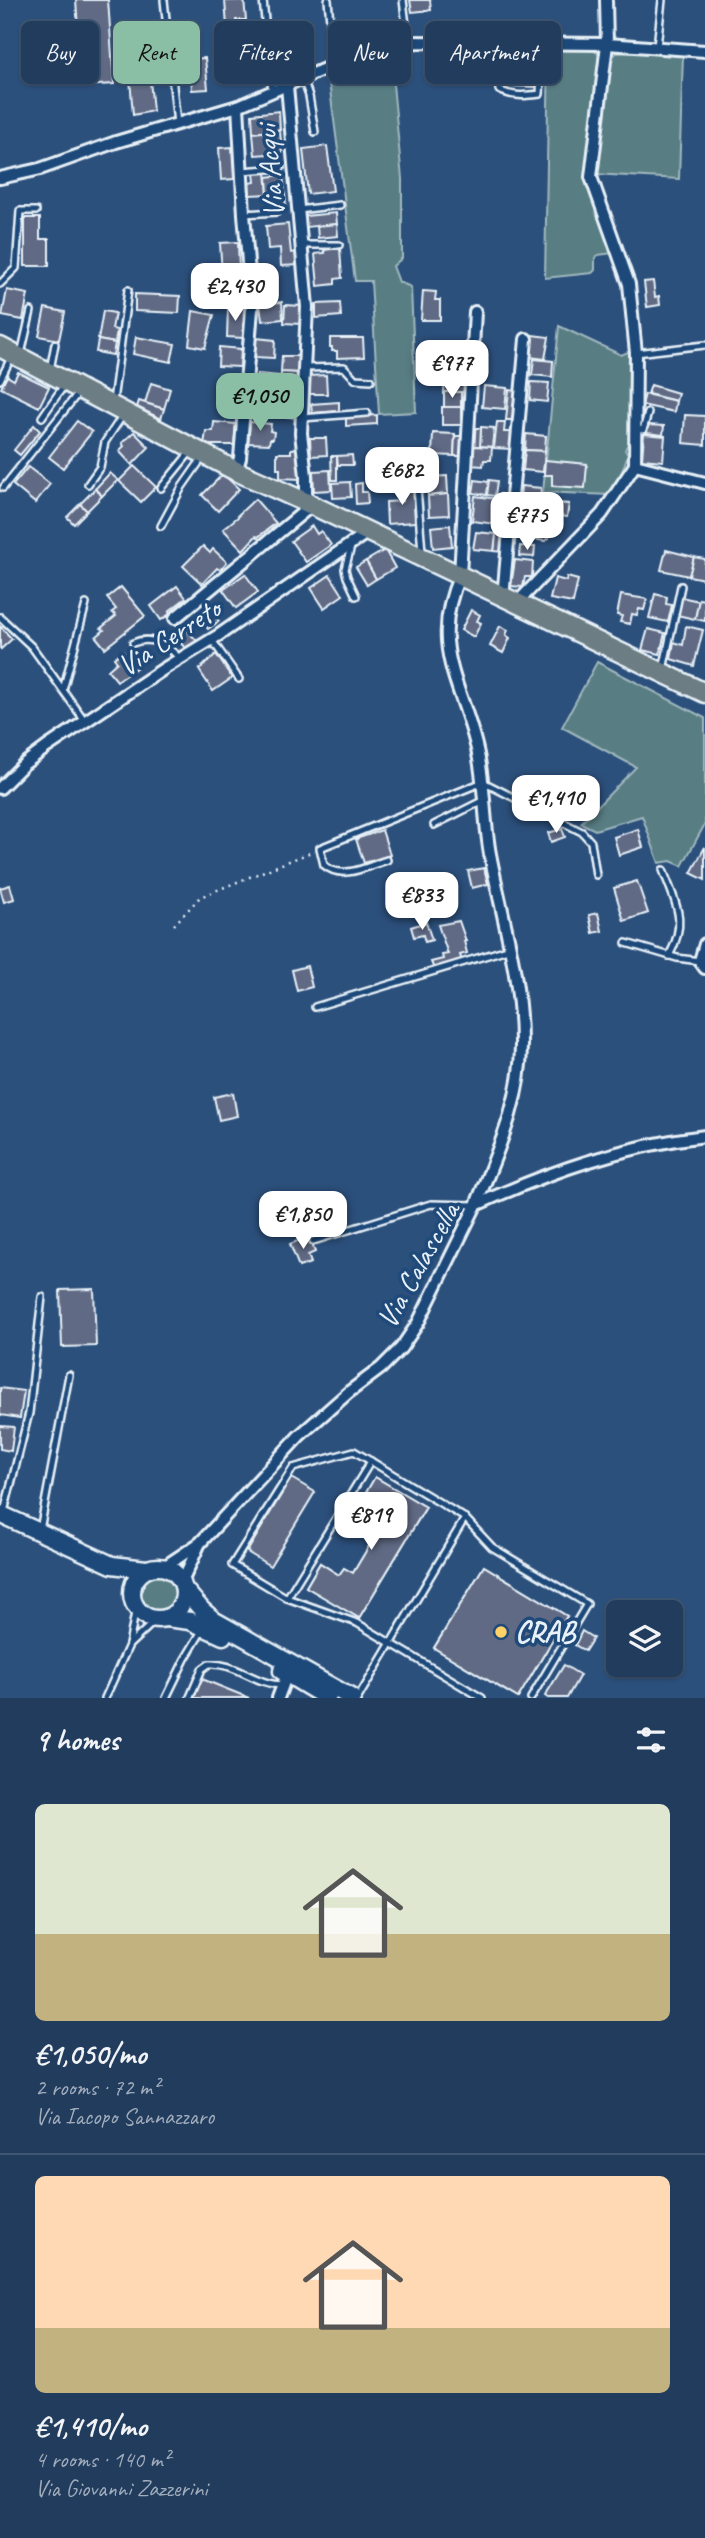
<!DOCTYPE html>
<meta charset="utf-8">
<style>
body{margin:0;font-family:Caveat,sans-serif;background:#2d4766;color:#f1f3f6;height:100vh;display:flex;flex-direction:column;font-size:26px;white-space:nowrap}
*{box-sizing:border-box;margin:0}
p{font-size:23px;color:#a2adbc}
.icon{flex:none;width:38px;height:38px;fill:none;stroke:currentColor;stroke-width:2;stroke-linecap:round;stroke-linejoin:round}
.map{position:relative;height:1698px;overflow:hidden}
.side{display:flex;flex-direction:column;background:#213c5d;flex:1}
.side>*{flex:none}
.banner{position:absolute;left:21px;top:21px;width:663px;height:63px;display:flex;gap:14px}
.controls{position:absolute;left:606px;top:1600px;display:grid;gap:14px}
.controls a{display:grid;place-items:center;width:77px;height:77px;border-radius:10px;background:#213c5d;box-shadow:0 2px 5px #0004,0 0 0 2px #3e5672;font-size:35px}
.price{position:absolute;translate:-50% -60px;padding:0 16px;border-radius:14px;background:#fff;color:#222;font-size:23px;line-height:46px;filter:drop-shadow(0 2px 4px #0008)}
.price::after{content:'';position:absolute;left:50%;top:42px;width:21px;height:16px;margin-left:-10px;background:inherit;clip-path:polygon(0 0,100% 0,50% 100%)}
.price.on{background:#8abfa5;color:#111}
ul{padding:0;list-style:none}
li{display:grid;align-content:center;gap:14px;height:371px;padding:0 35px}
li+li{border-top:2px solid #3e5672}
li span{display:grid;place-items:center;height:217px;border-radius:10px;color:#555}
li>.icon{margin-inline-start:auto}
span .icon{width:126px;height:126px;fill:#fffc;stroke-width:1}
li b{font-size:30px}
h2{display:flex;justify-content:space-between;align-items:center;height:84px;padding:0 35px;font-size:30px}
.pill{padding:0 24px;border-radius:10px;background:#213c5d;box-shadow:0 2px 5px #0004,0 0 0 2px #3e5672;font-size:24px;line-height:63px}
.pill.on{background:#8abfa5;color:#111}
.map>svg:first-child{display:block}
.green{fill:#597e84;stroke:#a0b8be;stroke-width:2}
.building{fill:#616a84;stroke:#e8f1f8;stroke-width:2}
.lines{fill:none;stroke-linecap:round;stroke-linejoin:round}
.lane-casing{stroke:#e8f1f8;stroke-width:10}
.street-casing{stroke:#e8f1f8;stroke-width:16}
.secondary-casing{stroke:#e8f1f8;stroke-width:21}
.primary-casing{stroke:#e8f1f8;stroke-width:23}
.path{stroke:#e8f1f8;stroke-width:2.5;stroke-dasharray:2 5;stroke-linecap:butt}
.lane{stroke:#1f4a7a;stroke-width:5}
.street{stroke:#1f4a7a;stroke-width:10}
.secondary{stroke:#1f4a7a;stroke-width:16}
.primary{stroke:#6d7d84;stroke-width:18}
.poi-dot{fill:#ffd166;stroke:#1f4a7a;stroke-width:2.5}
.labels{text-anchor:middle;dominant-baseline:central;stroke-width:7;stroke-linejoin:round;paint-order:stroke}
.street-label{font-size:30px;fill:#e8f1f8;stroke:#1f4a7a}
.poi-label{font-size:30px;font-weight:bold;fill:#e8f1f8;stroke:#1f4a7a;text-anchor:start}
</style>
<div class="map">
<svg width="705" height="1698" viewBox="0 0 705 1698">
<rect width="100%" height="100%" fill="#2c507c"/>
<filter id="ink" filterUnits="userSpaceOnUse"><feTurbulence type="fractalNoise" baseFrequency=".0143" numOctaves="2"/><feDisplacementMap in="SourceGraphic" scale="14" xChannelSelector="R" yChannelSelector="G"/><feConvolveMatrix kernelMatrix="1 2 1 2 8 2 1 2 1" color-interpolation-filters="sRGB"/></filter>
<g filter="url(#ink)">
<!-- green -->
<g class="green">
<path d="M549 49 592 50 598 53 600 58 588 163 614 253 598 255 595 258V270L592 273 545 278Z"/>
<path d="M390 52 402 179V258L393 266 399 282 411 287 416 412 379 414 371 281H355L328 74Z"/>
<path d="M631 52 683 54 679 179 594 174 611 58 616 53Z"/>
<path d="M559 326 621 355 633 350 632 434 625 450 628 454 618 484 610 495 543 492Z"/>
<path d="M597 662 705 718V824L682 866 671 861 659 863 642 816 595 830 581 823 636 767 562 727Z"/>
<circle cx="158" cy="1593" r="20"/>
</g>
<!-- building -->
<g class="building">
<path d="M76 0H108L114 84 82 86Z"/>
<path d="M244 0 246 20H236V25L227 26 225 1Z"/>
<path d="M410 0H430L431 10 412 12Z"/>
<path d="M205 58 208 89 192 90 190 59Z"/>
<path d="M511 64H537L536 87 511 86Z"/>
<path d="M145 77V81L150 80 153 111 133 115 130 79Z"/>
<path d="M279 111 280 130 253 133 252 114Z"/>
<path d="M280 130 282 153 255 155 253 133Z"/>
<path d="M327 146 333 191 308 194 303 149Z"/>
<path d="M232 147 234 179 221 180 219 148Z"/>
<path d="M266 172 268 194 250 195 249 183 255 182 254 173Z"/>
<path d="M283 175 286 205 274 206 273 193 268 194 267 177Z"/>
<path d="M336 213 337 224 306 227 305 216Z"/>
<path d="M25 218H40V239H49V266H25Z"/>
<path d="M288 224 291 253 299 252 300 265 281 266 280 248 268 249 266 226Z"/>
<path d="M337 224 338 236 318 238 317 226Z"/>
<path d="M238 242 239 273 222 274 220 243Z"/>
<path d="M340 248 342 278 335 279V284L318 286 315 254 325 253 324 250Z"/>
<path d="M275 279 276 288H271L272 298 259 299 257 280Z"/>
<path d="M653 281 655 297 659 296 660 305 647 307 644 282Z"/>
<path d="M245 285 246 302 230 303 231 286Z"/>
<path d="M7 290 28 294 23 320 2 316Z"/>
<path d="M423 291 436 292 435 300H440V320H421Z"/>
<path d="M135 294 180 296 179 313 135 311Z"/>
<path d="M282 302 283 319 262 321 260 304Z"/>
<path d="M340 303 341 316 316 318V304Z"/>
<path d="M285 305 302 306V324L284 323Z"/>
<path d="M228 307 244 308 243 338 227 337Z"/>
<path d="M45 308 65 312 59 340 39 336Z"/>
<path d="M103 311 115 313 112 329 117 330 115 343 98 340Z"/>
<path d="M193 311 214 315 205 348 189 345Z"/>
<path d="M532 335 549 337 545 359 530 357Z"/>
<path d="M136 337 175 344 171 362 133 354Z"/>
<path d="M256 338 275 340 274 358 254 357Z"/>
<path d="M330 338H363L364 357 337 358V351H332V347H330Z"/>
<path d="M98 340 115 343 113 355 96 352Z"/>
<path d="M443 344H464L463 371H443Z"/>
<path d="M219 347 241 349 240 367 218 366Z"/>
<path d="M282 356H298V373L281 372Z"/>
<path d="M534 359 553 361 552 377 532 375Z"/>
<path d="M445 371 467 372V392H444Z"/>
<path d="M18 372 49 387 39 407 1 388 7 376 14 380Z"/>
<path d="M281 372 298 373 297 381H288L287 390H281Z"/>
<path d="M257 374 279 376 277 395 265 394 264 399 255 398Z"/>
<path d="M326 375 327 394H310L309 376Z"/>
<path d="M531 382 549 383 547 402 530 400Z"/>
<path d="M151 383 170 389 164 409 145 403Z"/>
<path d="M651 385 678 393 676 401 648 394Z"/>
<path d="M484 386 507 388 505 409 482 407Z"/>
<path d="M219 387 239 390 238 399 218 396Z"/>
<path d="M509 390 516 391 514 420H506Z"/>
<rect x="444" y="392" width="17" height="15"/>
<path d="M645 394 676 401 674 412 642 405Z"/>
<path d="M280 395 298 397 296 418 272 415 273 406 266 405V397L280 398Z"/>
<path d="M139 401 164 409 161 419 137 407Z"/>
<path d="M339 402V411L312 413 311 404Z"/>
<rect x="442" y="407" width="19" height="18"/>
<path d="M377 415V424L346 426V417Z"/>
<path d="M685 415 705 416V445L683 443Z"/>
<path d="M77 421 92 432 63 468 49 457Z"/>
<path d="M214 422 236 424 234 445H204L206 431H213Z"/>
<path d="M250 422 271 424 270 431 274 432 273 439H270L269 444 248 443Z"/>
<path d="M497 422H505L504 432H513L512 449 494 448Z"/>
<path d="M34 425 40 431 20 455 14 450Z"/>
<path d="M648 425 664 426 663 435 647 433Z"/>
<path d="M481 427 494 428 492 447 480 446Z"/>
<path d="M474 428H481L480 446H472Z"/>
<path d="M134 432 149 447 132 465 119 451 124 446 122 443Z"/>
<path d="M433 433 455 434 454 456 432 455Z"/>
<path d="M526 434 546 436 545 451 525 450Z"/>
<path d="M644 434 665 436 663 461 642 459Z"/>
<path d="M455 436H463L461 456H454Z"/>
<path d="M310 438H326L327 455 311 456Z"/>
<path d="M472 446 492 447 491 460H484L483 466 470 465Z"/>
<path d="M299 448 301 479 280 478V469H277V453H291V449Z"/>
<path d="M525 450 545 451 543 472 523 470Z"/>
<path d="M352 455 353 465H338L337 456Z"/>
<path d="M331 456H337V480H332Z"/>
<path d="M545 460 587 464 585 488 552 486V475H544Z"/>
<path d="M134 466 156 487 141 502 119 481Z"/>
<path d="M28 467 50 484 35 503 13 485Z"/>
<path d="M330 470 331 490 314 491 313 471Z"/>
<path d="M110 473 118 480 102 496 95 489Z"/>
<path d="M223 474 239 489 218 511 202 495Z"/>
<path d="M447 476 448 494 428 496 427 477Z"/>
<path d="M475 480 489 482 487 495 473 493Z"/>
<path d="M489 480 497 481 495 496 487 495Z"/>
<path d="M350 482 351 497 333 498 332 483Z"/>
<path d="M362 483V492H367L368 503 356 504 355 484Z"/>
<path d="M402 483H413L415 522 387 524 386 502 403 501Z"/>
<path d="M521 486 541 488 540 500 520 498Z"/>
<path d="M95 489 102 496 87 511 80 504Z"/>
<path d="M448 494 449 515 429 516 428 496Z"/>
<path d="M500 494 506 495 507 519 497 517Z"/>
<path d="M475 496 498 499 495 524 472 521Z"/>
<path d="M255 499 276 523 258 537 256 536 243 550 223 529 239 516 238 515Z"/>
<path d="M531 499 540 500 537 526 517 524 518 515 530 516Z"/>
<path d="M541 502 569 504 567 517 559 516 558 527 550 531 549 538 545 541 538 540Z"/>
<path d="M80 504 87 511 74 524 67 517Z"/>
<path d="M498 518 507 519 503 552 494 551Z"/>
<path d="M517 524 537 526 536 540 515 538Z"/>
<path d="M450 525 452 546 433 548 431 527Z"/>
<path d="M312 526 317 534 321 531 331 545 306 562 291 541Z"/>
<path d="M476 532 496 534 494 551 473 549Z"/>
<path d="M203 546 210 553 213 549 227 562 220 570 217 568 202 584 183 566Z"/>
<path d="M520 546 535 547 534 557 519 556Z"/>
<path d="M385 550 395 568 376 579 366 561Z"/>
<path d="M666 550 694 557 689 576 661 570Z"/>
<path d="M694 557 705 559 704 579 689 576Z"/>
<path d="M515 560 533 562 532 577H525L523 587 511 586Z"/>
<path d="M366 561 376 579 367 585 356 567Z"/>
<path d="M245 574 258 592 236 608 223 590Z"/>
<path d="M330 575 343 595 324 608 311 588Z"/>
<path d="M567 577 578 580 573 603 550 599 555 578 566 581Z"/>
<path d="M177 586 186 598 169 611 171 613 161 620 151 606Z"/>
<path d="M121 587 145 616 105 648 96 637 104 630 101 628 116 616 112 612 116 609 107 598Z"/>
<path d="M655 594 667 597 666 604 672 605 668 622 649 618Z"/>
<path d="M621 595 647 599 644 610 639 609 637 615 632 614 630 624 620 622 622 616 617 615Z"/>
<path d="M681 597 699 601 695 619 677 615Z"/>
<path d="M699 599 705 600V621L695 619Z"/>
<path d="M209 609 219 621 208 629 198 617Z"/>
<path d="M471 610 480 615 477 621 481 623 474 637 461 630Z"/>
<path d="M0 626 12 639 1 649 0 648Z"/>
<path d="M500 626 508 630 506 635 510 638 503 653 490 646Z"/>
<path d="M686 626 703 630 694 666 671 659 674 642 683 645Z"/>
<path d="M186 629 197 641 187 650 176 638Z"/>
<path d="M648 629 665 633 660 654 642 650Z"/>
<path d="M134 649 142 659 135 666 136 668 117 681 108 670 117 662 114 658 123 651 126 655Z"/>
<path d="M216 654 232 678 213 691 199 670Z"/>
<path d="M562 829 565 837 551 842 548 833Z"/>
<path d="M638 829 643 847 619 855 614 837Z"/>
<path d="M382 830 390 855 364 863 356 839Z"/>
<path d="M705 847V880L691 873Z"/>
<path d="M484 868 488 884 472 888 468 871Z"/>
<path d="M637 881 648 913 624 921 614 888Z"/>
<path d="M10 885 14 899 4 902 0 888Z"/>
<path d="M598 913 602 931 593 933 589 915Z"/>
<path d="M459 921 466 941H464L467 953 460 955 462 961 434 969 431 962 443 959 442 955 448 954 438 925Z"/>
<path d="M426 922 432 940 425 942 423 935 414 937 411 927Z"/>
<path d="M307 966 312 987 297 991 292 970Z"/>
<path d="M233 1093 237 1116 219 1120 214 1097Z"/>
<path d="M309 1236 315 1252 308 1255 311 1263 299 1267 290 1244Z"/>
<path d="M94 1289 96 1346 62 1347 60 1290Z"/>
<path d="M0 1388 24 1391 20 1418 0 1415Z"/>
<path d="M0 1426 14 1427 11 1451 0 1449Z"/>
<path d="M375 1477 426 1507 359 1618 306 1587 320 1563 339 1575 344 1568 353 1573 384 1521 376 1517 382 1506 364 1496Z"/>
<path d="M375 1477 426 1507 359 1618 306 1587 320 1563 339 1575 344 1568 353 1573 384 1521 376 1517 382 1506 364 1496Z"/>
<path d="M291 1478 315 1492 270 1566 247 1552Z"/>
<path d="M484 1566 567 1616 518 1698 434 1648Z"/>
<path d="M484 1566 567 1616 518 1698 434 1648Z"/>
<path d="M582 1631 593 1638 585 1651 575 1645Z"/>
<path d="M564 1665 580 1675 567 1698H548L545 1696Z"/>
<path d="M202 1679 249 1698H194Z"/>
</g>
<g class="lines">
<defs>
<g id="lane">
<path d="M164 0 177 124"/>
<path d="M263 0 272 91"/>
<path d="M328 0 334 63"/>
<path d="M403 0 408 42"/>
<path d="M657 47 662 0"/>
<path d="M497 78 499 90C513 97 524 96 540 94L543 44"/>
<path d="M303 79 309 96 315 132"/>
<path d="M242 171 281 168"/>
<path d="M298 210 340 205"/>
<path d="M244 214 277 212"/>
<path d="M302 245H339"/>
<path d="M0 284 16 268 20 211H36"/>
<path d="M636 353 705 345"/>
<path d="M21 354 31 311"/>
<path d="M304 368 344 367 355 379 371 380"/>
<path d="M50 370 55 344"/>
<path d="M0 380 12 356"/>
<path d="M113 401 128 290"/>
<path d="M42 417 65 384"/>
<path d="M302 418 367 413"/>
<path d="M636 429 643 430 648 413"/>
<path d="M415 461 422 552"/>
<path d="M88 484 100 467 105 442 123 415"/>
<path d="M3 488 79 392"/>
<path d="M161 488 191 451"/>
<path d="M161 526 182 487 203 457"/>
<path d="M352 543 345 569 347 577 356 596"/>
<path d="M0 617 32 647 85 721"/>
<path d="M212 640 239 679"/>
<path d="M133 643C151 635 168 645 180 659"/>
<path d="M663 670 681 586"/>
<path d="M63 690 86 604"/>
<path d="M434 825 484 800"/>
<path d="M387 860C368 866 342 881 324 865L320 848 483 782 582 832 591 842 596 875"/>
<path d="M663 870C676 904 688 921 669 956"/>
<path d="M626 943 677 958 700 961"/>
<path d="M315 1007 511 948"/>
<path d="M313 1241 431 1204 476 1205"/>
<path d="M4 1512 29 1413 42 1297"/>
<path d="M40 1530 69 1375"/>
<path d="M287 1598 371 1461"/>
<path d="M129 1645 136 1607"/>
<path d="M190 1697 202 1669 209 1664C235 1662 256 1685 283 1685"/>
<path d="M105 1698 129 1645 157 1619"/>
<path d="M166 1698 185 1659 203 1629"/>
<path d="M358 1698 465 1518"/>
<path d="M482 1698 357 1623 287 1598 232 1565 293 1468 354 1451 465 1518 492 1547 587 1604 531 1698"/>
</g>
<g id="street">
<path d="M287 86 307 307 301 433 306 476V502"/>
<path d="M0 178 40 169 116 142 238 106 357 55 408 42 607 44 705 51"/>
<path d="M475 312 460 575C427 648 464 686 478 754 485 787 484 821 490 854 502 917 521 977 521 1042 522 1100 497 1152 476 1205"/>
<path d="M635 465 705 483"/>
<path d="M236 471 240 458 252 309 244 214 238 106"/>
<path d="M503 598 526 339"/>
<path d="M516 604 602 514 635 465 636 353 629 284 591 177 607 44 606 0"/>
<path d="M175 618 312 505"/>
<path d="M0 788 24 764 47 747 165 668 219 635 368 532"/>
<path d="M705 944 700 961 705 968"/>
<path d="M164 1567 200 1543 299 1436 349 1392 381 1368 401 1348 418 1323 476 1205C549 1172 625 1145 705 1136"/>
<path d="M182 1582 199 1545"/>
<path d="M278 1698 287 1674"/>
</g>
<g id="secondary">
<path d="M0 1514 112 1565 146 1569"/>
<circle cx="158" cy="1593" r="26"/>
<path d="M184 1589 202 1610 215 1621 352 1698"/>
<path d="M166 1618 190 1621 223 1636"/>
<path d="M282 1671 327 1698"/>
</g>
<path id="primary" d="M0 347 236 471 312 505 705 693"/>
</defs>
<!-- lane casing -->
<use href="#lane" class="lane-casing"/>
<!-- street casing -->
<use href="#street" class="street-casing"/>
<!-- secondary casing -->
<use href="#secondary" class="secondary-casing"/>
<!-- primary casing -->
<use href="#primary" class="primary-casing"/>
<!-- path -->
<path class="path" d="M174 925 200 897 314 851"/>
<!-- lane -->
<use href="#lane" class="lane"/>
<!-- street -->
<use href="#street" class="street"/>
<!-- secondary -->
<use href="#secondary" class="secondary"/>
<!-- primary -->
<use href="#primary" class="primary"/>
</g>
</g>
<!-- markers -->
<circle class="poi-dot" cx="501" cy="1632" r="7"/>
<g class="labels">
<!-- street labels -->
<g class="street-label">
<text transform="translate(270 171) rotate(-95)">Via Acqui</text>
<text transform="translate(169 637) rotate(-33)">Via Cerreto</text>
<text transform="translate(418 1265) rotate(-61)">Via Calascella</text>
</g>
<!-- poi labels -->
<g class="poi-label">
<text x="515" y="1632">CRAB</text>
</g>
</g>
</svg>
<div class="controls">
<a><svg class="icon" aria-label="layers" viewBox="0 0 24 24"><path d="M12 4l9 5-9 5-9-5zM3 14l9 5 9-5"/></svg></a>
</div>
<b class="price" style="left:235px;top:323px">€2,430</b>
<b class="price" style="left:452px;top:400px">€977</b>
<b class="price on" style="left:260px;top:433px">€1,050</b>
<b class="price" style="left:402px;top:507px">€682</b>
<b class="price" style="left:527px;top:552px">€775</b>
<b class="price" style="left:556px;top:835px">€1,410</b>
<b class="price" style="left:422px;top:932px">€833</b>
<b class="price" style="left:303px;top:1251px">€1,850</b>
<b class="price" style="left:371px;top:1552px">€819</b>
<div class="banner">
<a class="pill">Buy</a>
<a class="pill on">Rent</a>
<a class="pill">Filters</a>
<a class="pill">New</a>
<a class="pill">Apartment</a>
</div>
</div>
<section class="side">
<h2>9 homes<svg class="icon" aria-label="filters" viewBox="0 0 24 24"><path d="M4 7h16M4 17h16"/><circle cx="9" cy="7" r="2"/><circle cx="15" cy="17" r="2"/></svg></h2>
<ul>
<li><span style="background:linear-gradient(#dfe7d0 60%,#c2b280 0)"><svg class="icon" aria-label="home" viewBox="0 0 24 24"><path d="M3 11l9-7 9 7M6 9v11h12V9"/></svg></span><div><b>€1,050/mo</b><p>2 rooms · 72 m²</p><p>Via Iacopo Sannazzaro</p></div></li>
<li><span style="background:linear-gradient(#ffd9b3 70%,#c2b280 0)"><svg class="icon" aria-label="home" viewBox="0 0 24 24"><path d="M3 11l9-7 9 7M6 9v11h12V9"/></svg></span><div><b>€1,410/mo</b><p>4 rooms · 140 m²</p><p>Via Giovanni Zazzerini</p></div></li>
</ul>
</section>
